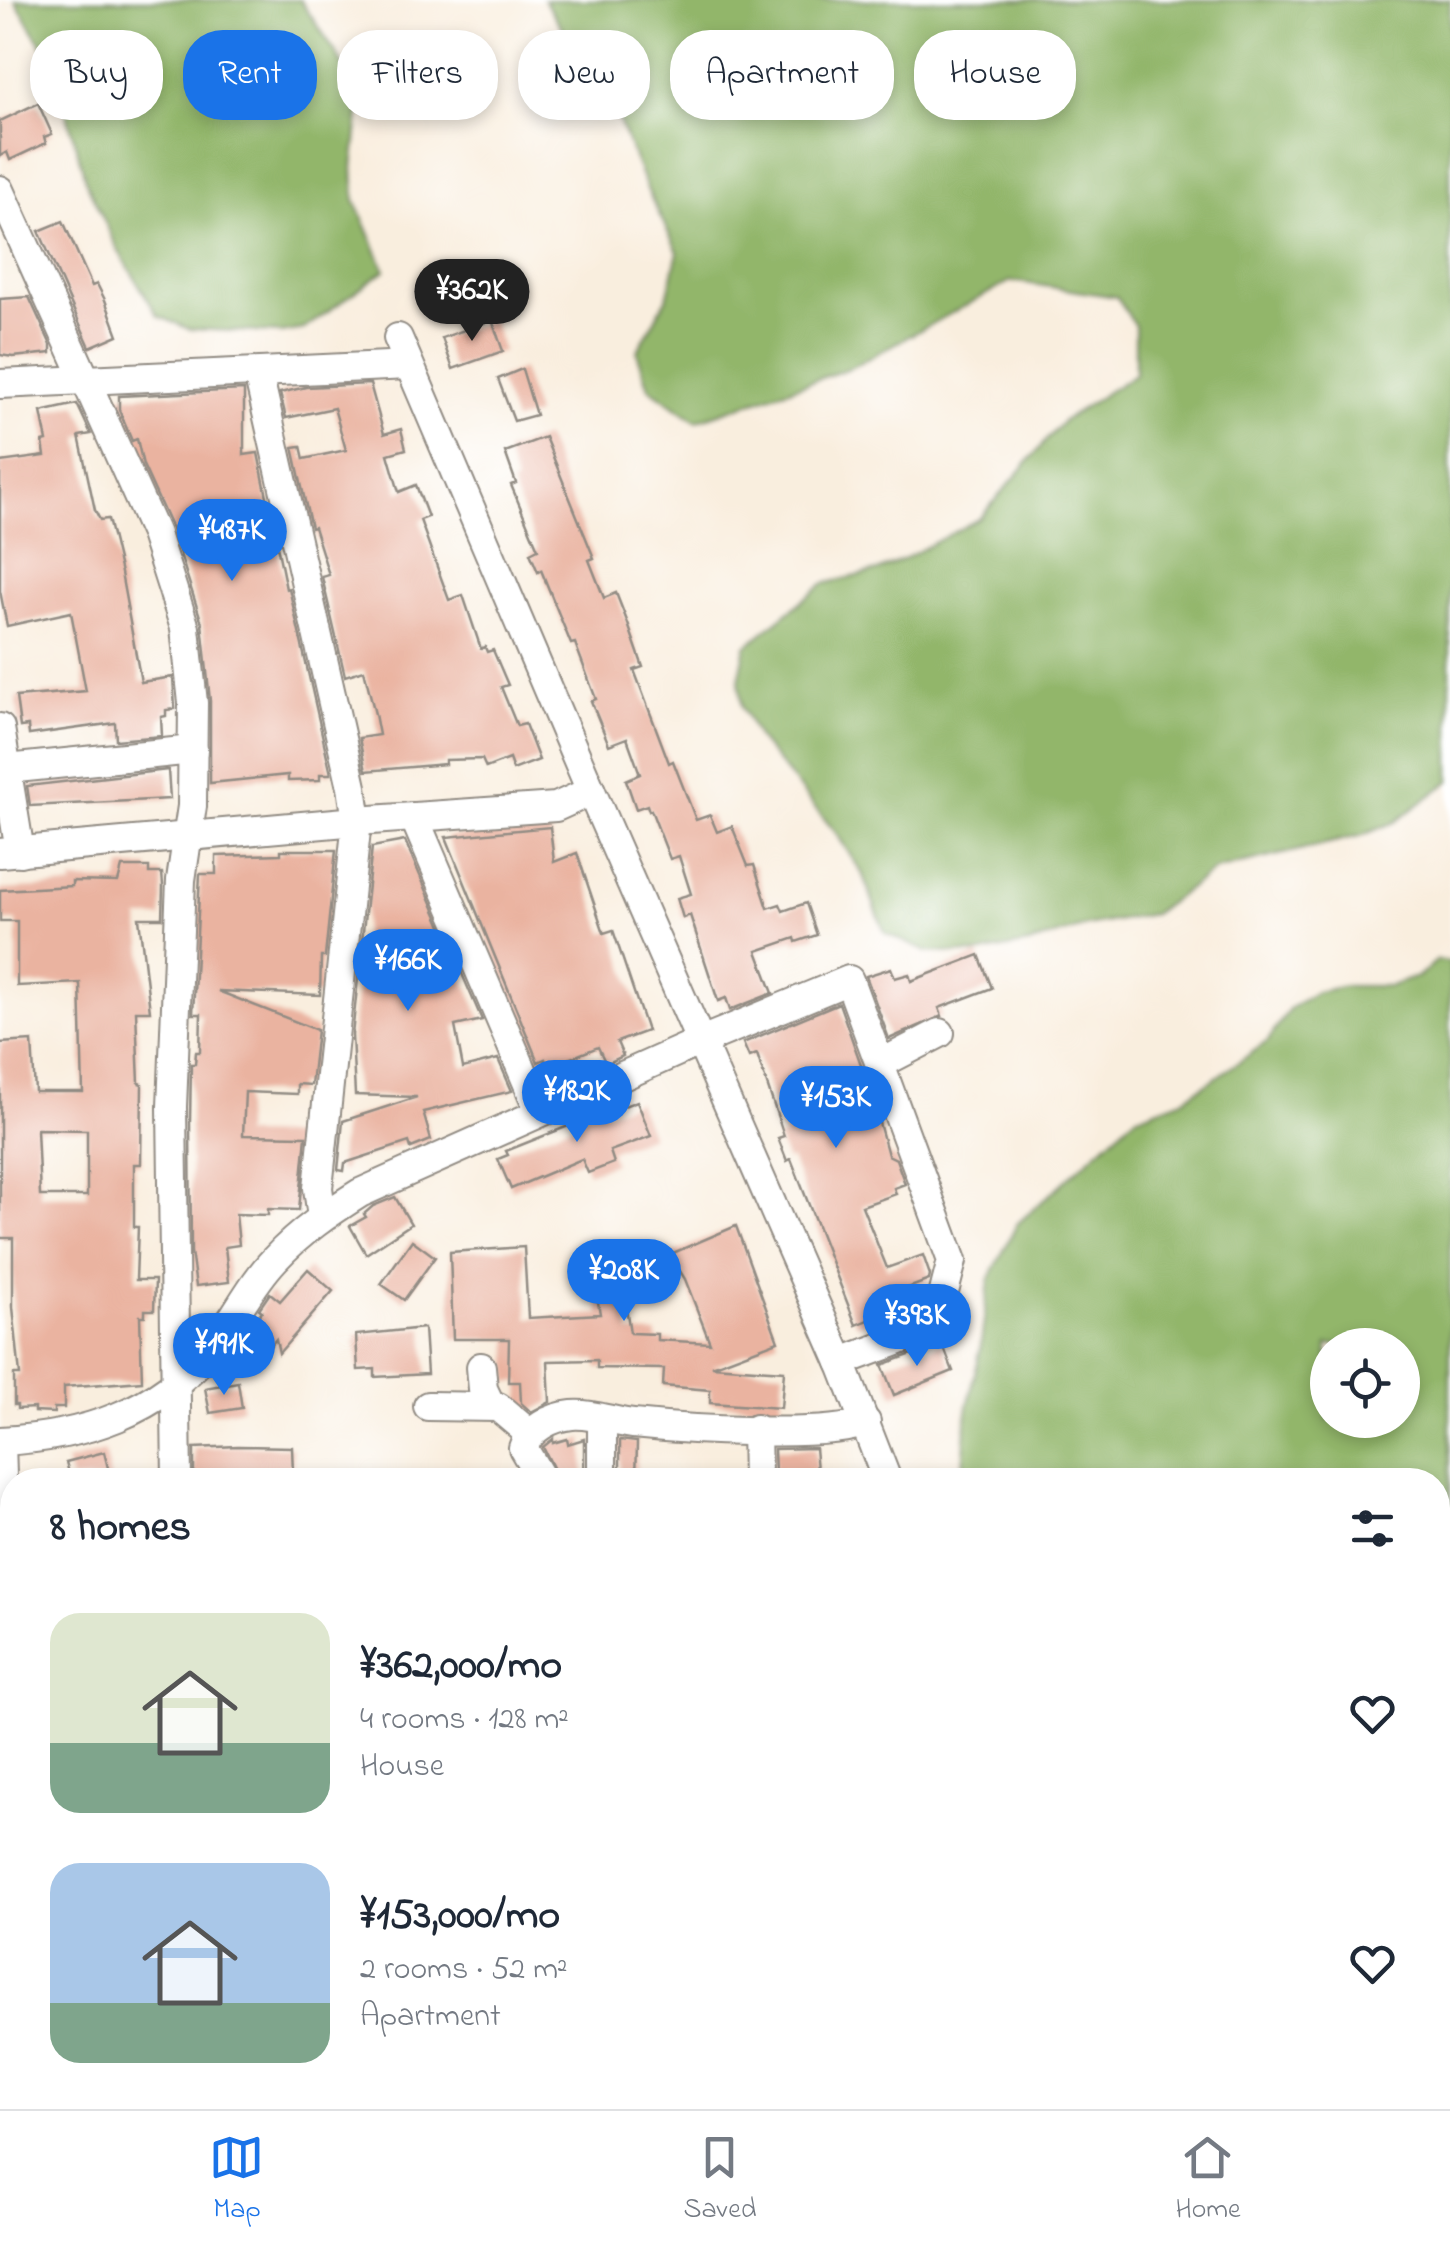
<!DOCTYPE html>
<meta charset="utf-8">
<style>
body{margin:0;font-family:"Indie Flower",sans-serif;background:#f6f6f7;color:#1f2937;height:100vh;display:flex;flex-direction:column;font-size:38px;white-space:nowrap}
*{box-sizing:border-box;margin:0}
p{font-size:32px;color:#747a83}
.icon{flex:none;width:55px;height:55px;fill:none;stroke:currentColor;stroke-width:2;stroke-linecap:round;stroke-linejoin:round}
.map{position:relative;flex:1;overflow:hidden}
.drawer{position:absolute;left:0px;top:1468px;width:1450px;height:642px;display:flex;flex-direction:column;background:#fff;border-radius:40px 40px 0 0;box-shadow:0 5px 15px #0003}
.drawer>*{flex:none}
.guide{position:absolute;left:30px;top:30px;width:1390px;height:90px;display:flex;gap:20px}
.buttons{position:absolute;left:1310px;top:1328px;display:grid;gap:20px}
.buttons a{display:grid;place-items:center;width:110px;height:110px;border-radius:50%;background:#fff;box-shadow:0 5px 15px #0003;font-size:50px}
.price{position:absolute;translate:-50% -85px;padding:0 22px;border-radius:35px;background:#1a73e8;color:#fff;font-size:32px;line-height:65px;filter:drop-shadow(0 2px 5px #0008)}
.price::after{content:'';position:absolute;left:50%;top:60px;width:30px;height:22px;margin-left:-15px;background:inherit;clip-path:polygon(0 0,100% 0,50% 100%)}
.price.active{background:#222;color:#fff}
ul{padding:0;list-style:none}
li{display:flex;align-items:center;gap:30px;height:250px;padding:0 50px}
li span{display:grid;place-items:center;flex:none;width:280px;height:200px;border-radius:30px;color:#555}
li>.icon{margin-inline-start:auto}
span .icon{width:120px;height:120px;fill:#fffc;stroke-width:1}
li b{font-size:42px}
h2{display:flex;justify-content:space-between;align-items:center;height:120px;padding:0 50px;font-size:42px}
.chip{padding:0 35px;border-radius:40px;background:#fff;box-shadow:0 5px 15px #0003;font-size:35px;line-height:90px}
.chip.active{background:#1a73e8;color:#fff}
.menu{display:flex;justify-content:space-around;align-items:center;height:140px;border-top:2px solid #e0e1e3;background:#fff;font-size:28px;color:#747a83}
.menu a{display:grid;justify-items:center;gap:5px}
.menu .active{color:#1a73e8}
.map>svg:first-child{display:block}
.forest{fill:#92b66b;stroke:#5e704b;stroke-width:2.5;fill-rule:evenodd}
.building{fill:#eab3a0;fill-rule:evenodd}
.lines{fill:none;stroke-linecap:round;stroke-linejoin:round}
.minor-casing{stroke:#928c84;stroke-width:32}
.minor{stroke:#fff;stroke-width:28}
</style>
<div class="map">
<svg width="1450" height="2109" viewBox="0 0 1450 2109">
<rect width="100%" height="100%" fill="#fff"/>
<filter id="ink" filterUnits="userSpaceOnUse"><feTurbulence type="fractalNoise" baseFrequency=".01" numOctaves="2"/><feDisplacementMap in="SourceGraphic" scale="20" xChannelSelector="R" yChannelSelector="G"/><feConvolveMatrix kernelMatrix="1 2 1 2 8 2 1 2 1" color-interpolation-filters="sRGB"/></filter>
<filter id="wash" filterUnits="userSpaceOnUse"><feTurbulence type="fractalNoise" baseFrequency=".0048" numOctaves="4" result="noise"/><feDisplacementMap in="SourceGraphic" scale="40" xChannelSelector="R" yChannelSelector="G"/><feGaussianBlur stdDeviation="2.25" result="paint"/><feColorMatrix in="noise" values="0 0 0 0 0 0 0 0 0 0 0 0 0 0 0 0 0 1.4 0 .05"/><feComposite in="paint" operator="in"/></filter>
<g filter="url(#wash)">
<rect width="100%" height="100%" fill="#f9eede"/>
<!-- forest -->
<g class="forest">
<path d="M15 0H300L335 51 361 98 353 168 355 200 385 270 304 329 281 333 189 329 158 316 119 252 86 182 53 64Z"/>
<path d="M544 0H1450V781L1395 822 1363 835 1215 870 1153 914 1086 926 1029 944 977 954 927 952 885 933 862 873 836 833 757 737 742 707 739 680 746 646 823 584 878 571 902 560 980 518 1063 421 1135 374V326L1117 297 1011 281 850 368 696 421 649 388 637 352 667 298 678 252 650 196 613 107Z"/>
<path d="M1437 960 1450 962V2010L1438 1994V1480H1262L1253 1477 962 1480 967 1411 980 1351 989 1280 1017 1224 1135 1117 1183 1099 1239 1062 1268 1041 1289 1009 1316 992 1345 986H1390L1420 976ZM1402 1345V1420H1328V1345Z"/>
</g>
<g id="blocks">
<!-- building -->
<g class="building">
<path d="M38 103 52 134 44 137 46 143 10 160 7 152 0 156V121Z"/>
<path d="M63 221 92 286 97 284 105 300 118 335 90 347 39 231Z"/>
<path d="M29 297 51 345V353L13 357 0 355V299Z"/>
<path d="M492 320 503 351 453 369 442 338Z"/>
<path d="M522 369 536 415 514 421 498 379Z"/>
<path d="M370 384 384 434 401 429 406 449 388 454 399 492 416 485 428 517 420 520 449 600 463 595 481 649 485 647 487 652 493 650 508 685 501 687 517 726 525 724 539 760 513 770 509 759 486 768 482 759 445 760V764L366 771 359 738 379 735 375 714 364 670 345 676 322 577 329 575 314 527 311 528 293 447 301 446 304 459 346 450 334 408 286 418 280 393 306 387Z"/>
<path d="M244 390V455L258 453 286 589 289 588 331 774H320V780L288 781V775L210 783V701L202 623 172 529 143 465 137 439 132 441 119 410V396Z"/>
<path d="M77 404 91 434 79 436 95 510 100 520 108 519 121 573 141 682 173 677 175 709 166 710V716L161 717 162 736 116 740 115 723 29 735 28 726 20 727 16 697 86 691 71 612 7 626 0 591V462L45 456 43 442 47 441 41 412Z"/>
<path d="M545 437 594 558 589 560 604 598 616 593 627 621 643 667 634 670 669 763 673 761 696 820 710 815 717 832 732 826 748 866 754 865 768 908 780 904 783 911 806 903 817 935 796 942 795 938 757 951 773 993 730 1010 726 998 718 1001 690 915 683 918 677 898 691 894 679 856 670 859 651 810 649 811 647 805 636 809 626 780 640 774 627 738 609 745 591 701 596 699 575 643 571 644 541 570 538 572 530 553 538 549 511 485 516 483 505 452Z"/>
<path d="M168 770 170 799 30 806 27 786Z"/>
<path d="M550 827 554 862 577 853 604 933 613 930 647 1031 617 1042 623 1056 606 1064 598 1047 548 1067 545 1059 538 1062 446 837Z"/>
<path d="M405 841 442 926 449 962 456 960 482 1020 455 1026 463 1068 498 1059 512 1091 423 1112 431 1140 411 1148 409 1142 345 1163 344 1171 338 1170 343 1121 417 1097 355 1095 352 1035 372 847Z"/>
<path d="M281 850H336L325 957H321L320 995 218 991 317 1030 311 1085 297 1084V1094L245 1092 243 1135 306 1136 299 1210 268 1209V1215L236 1214 239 1245 225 1247 229 1282 196 1286 191 1252 190 1122 191 1064H195L196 1052H200L201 1014H193L200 874H216V856L281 854Z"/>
<path d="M122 867H149V873H162L163 885 162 918H139L150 1011H136L139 1083 142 1084 141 1164H134V1227H138L136 1280H155L154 1310H145V1316H140L142 1381 64 1387V1408H54V1413L34 1412V1408L17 1409V1405H14V1375H20L13 1307V1238H0V1043L32 1041 35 1092H83L80 983 17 986V921H0V890L72 886V881L118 882ZM37 1129 87 1130V1196H40Z"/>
<path d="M979 955 992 988 939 1008 942 1016 889 1039 866 976 891 968 895 978 909 974 911 981Z"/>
<path d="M839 1003 869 1087 888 1155 896 1159 905 1184 894 1188 896 1194 862 1206 887 1268 923 1255 930 1275 929 1280 887 1296 893 1310 856 1325 791 1159 787 1161 778 1138 784 1136 757 1054 749 1057 743 1043Z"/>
<path d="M637 1101 651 1136 610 1151 614 1163 588 1173 582 1159 511 1189 498 1159 508 1155 506 1151 581 1121 579 1116 604 1106 606 1113Z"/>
<path d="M395 1197 411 1224 366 1254 350 1226 366 1217 364 1214 373 1206Z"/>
<path d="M736 1226 778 1341 712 1366 784 1371 781 1408 710 1403V1390L663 1386 664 1369 597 1368V1360L548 1361 550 1402 531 1412 521 1403 520 1382H508L509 1339H453L450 1252 524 1247 528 1318 600 1314 594 1278 621 1274 630 1333 657 1334V1340L710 1343 685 1279 680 1271 674 1274 666 1256Z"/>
<path d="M412 1240 435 1257 404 1300 381 1284Z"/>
<path d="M308 1269 333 1291 279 1353 276 1339 256 1363 235 1346 262 1311 259 1309 270 1293 280 1301Z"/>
<path d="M424 1328 427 1374 375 1377V1369L358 1370 356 1335Z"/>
<path d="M942 1343 953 1371 894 1395 882 1365Z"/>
<path d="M238 1382 242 1408 210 1413 205 1388Z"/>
<path d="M553 1439V1443L567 1439 568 1444 584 1439V1476L559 1480 543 1447Z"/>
<path d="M620 1440 637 1442 636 1480H620Z"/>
<path d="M238 1446 292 1447 293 1474 240 1475V1480H194V1448Z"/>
<path d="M815 1448 817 1470 791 1476 790 1470 775 1473 774 1449Z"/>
<path d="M104 1452 111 1480H71L66 1462Z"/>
</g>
</g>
</g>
<g filter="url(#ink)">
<use href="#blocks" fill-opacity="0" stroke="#928c84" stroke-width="2.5"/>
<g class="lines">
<defs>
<g id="minor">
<path d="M0 190 155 534 185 628 193 703 192 806 181 880 172 1107 177 1480"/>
<path d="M398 338 591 791 843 1367 887 1480"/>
<path d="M258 373 352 787 357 821 318 1188 322 1217"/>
<path d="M0 384 409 365"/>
<path d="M0 728 20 852"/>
<path d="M7 769 193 750"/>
<path d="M414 817 540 1112"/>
<path d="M0 853 357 821 556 807 591 791"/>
<path d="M880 1064 940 1033"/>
<path d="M481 1367 483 1389 491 1406"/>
<path d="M428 1406 498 1407 530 1434"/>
<path d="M602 1420V1480"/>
<path d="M756 1429 757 1480"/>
<path d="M0 1441C83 1437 158 1413 212 1347 235 1319 250 1285 275 1259 300 1232 330 1212 360 1193L699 1042 849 980 952 1261 935 1327 841 1362"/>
<path d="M1 1441 12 1822"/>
<path d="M542 1480 523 1448C529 1429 551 1417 572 1415 590 1413 614 1422 633 1424 680 1429 828 1439 866 1422"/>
<path d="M0 1903 12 1902"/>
<path d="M20 2098V2109"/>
<path d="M260 2098V2109"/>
<path d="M432 2098V2109"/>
<path d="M1012 2098 1014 2109"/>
<path d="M1184 2098V2109"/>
<path d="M655 2109 657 2098"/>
<path d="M860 2109V2098"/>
</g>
</defs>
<!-- minor casing -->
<use href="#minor" class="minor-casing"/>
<!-- minor -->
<use href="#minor" class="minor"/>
</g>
</g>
</svg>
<div class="buttons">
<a><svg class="icon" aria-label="locate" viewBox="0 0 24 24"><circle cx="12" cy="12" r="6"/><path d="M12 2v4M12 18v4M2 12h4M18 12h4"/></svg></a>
</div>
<b class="price active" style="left:472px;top:344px">¥362K</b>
<b class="price" style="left:232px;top:584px">¥487K</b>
<b class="price" style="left:408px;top:1014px">¥166K</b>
<b class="price" style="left:577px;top:1145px">¥182K</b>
<b class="price" style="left:836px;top:1151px">¥153K</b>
<b class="price" style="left:624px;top:1324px">¥208K</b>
<b class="price" style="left:917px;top:1369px">¥393K</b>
<b class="price" style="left:224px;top:1398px">¥191K</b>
<div class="guide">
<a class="chip">Buy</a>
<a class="chip active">Rent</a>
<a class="chip">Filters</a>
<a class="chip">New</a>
<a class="chip">Apartment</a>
<a class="chip">House</a>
</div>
<section class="drawer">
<h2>8 homes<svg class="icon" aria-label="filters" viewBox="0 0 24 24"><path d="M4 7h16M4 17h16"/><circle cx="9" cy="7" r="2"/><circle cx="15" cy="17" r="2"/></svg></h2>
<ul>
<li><span style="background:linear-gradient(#dfe7d0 65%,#7fa58c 0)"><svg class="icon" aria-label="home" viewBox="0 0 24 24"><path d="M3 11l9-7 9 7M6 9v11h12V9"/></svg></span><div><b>¥362,000/mo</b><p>4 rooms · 128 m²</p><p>House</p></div><svg class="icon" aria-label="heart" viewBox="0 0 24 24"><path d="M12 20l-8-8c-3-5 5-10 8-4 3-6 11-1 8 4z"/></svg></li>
<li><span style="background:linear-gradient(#a9c7e8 70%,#7fa58c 0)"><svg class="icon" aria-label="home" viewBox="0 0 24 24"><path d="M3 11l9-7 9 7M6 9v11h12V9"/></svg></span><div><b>¥153,000/mo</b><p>2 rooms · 52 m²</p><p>Apartment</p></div><svg class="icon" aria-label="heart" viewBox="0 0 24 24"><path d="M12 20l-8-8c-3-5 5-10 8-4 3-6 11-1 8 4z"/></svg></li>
</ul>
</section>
</div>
<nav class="menu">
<a class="active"><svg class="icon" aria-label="map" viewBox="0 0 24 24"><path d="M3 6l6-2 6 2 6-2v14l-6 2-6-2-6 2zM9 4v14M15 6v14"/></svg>Map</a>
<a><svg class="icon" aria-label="saved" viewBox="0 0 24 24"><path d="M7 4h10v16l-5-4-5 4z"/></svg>Saved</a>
<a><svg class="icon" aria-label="home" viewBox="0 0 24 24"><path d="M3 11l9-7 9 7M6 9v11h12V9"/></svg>Home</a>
</nav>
